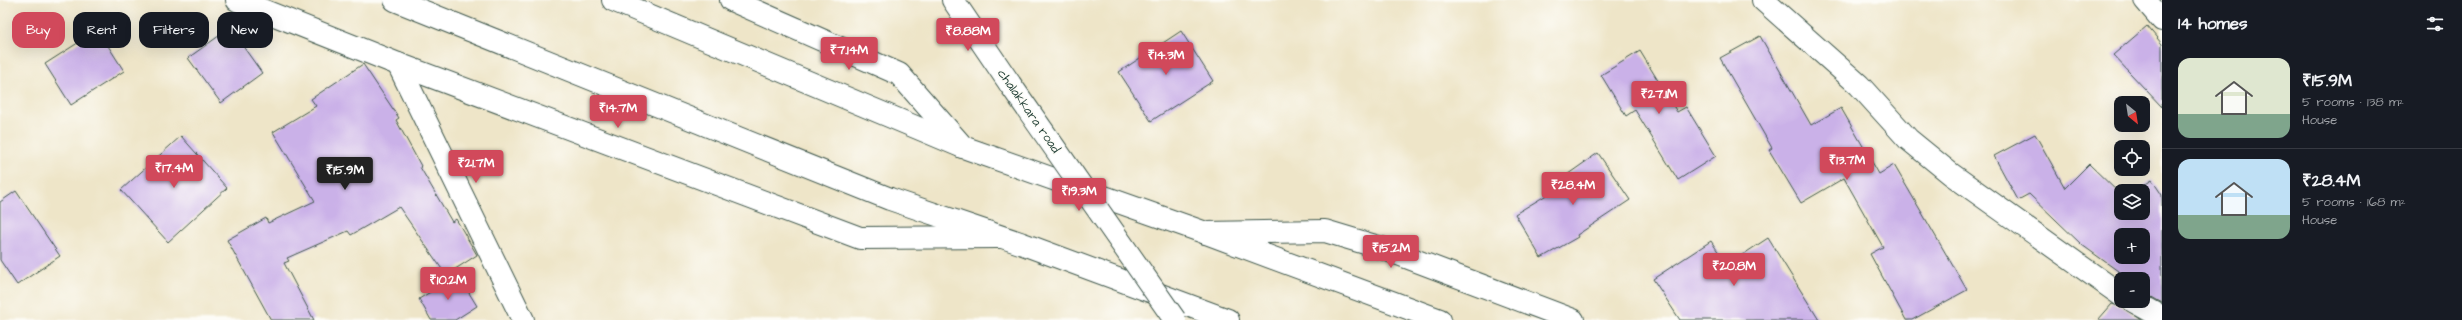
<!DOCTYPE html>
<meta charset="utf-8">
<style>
body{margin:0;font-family:"Architects Daughter",sans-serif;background:#242831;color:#f1f3f6;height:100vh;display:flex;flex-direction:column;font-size:15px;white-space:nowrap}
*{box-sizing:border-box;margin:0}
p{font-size:13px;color:#9ea1a6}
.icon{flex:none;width:22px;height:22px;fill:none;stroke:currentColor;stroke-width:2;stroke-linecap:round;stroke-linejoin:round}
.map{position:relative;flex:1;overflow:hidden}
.drawer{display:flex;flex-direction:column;background:#171b24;width:300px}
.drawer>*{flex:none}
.hud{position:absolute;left:12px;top:12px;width:380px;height:36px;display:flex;gap:8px}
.needle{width:26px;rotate:150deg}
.controls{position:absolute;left:2114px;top:96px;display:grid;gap:8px}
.controls a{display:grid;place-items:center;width:36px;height:36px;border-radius:8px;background:#171b24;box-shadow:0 4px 16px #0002;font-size:20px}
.price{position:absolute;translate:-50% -34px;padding:0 9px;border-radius:4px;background:#d1495b;color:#fff;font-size:13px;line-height:26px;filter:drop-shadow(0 1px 2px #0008)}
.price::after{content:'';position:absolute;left:50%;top:24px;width:12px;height:9px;margin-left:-6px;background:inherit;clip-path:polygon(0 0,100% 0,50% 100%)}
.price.current{background:#222;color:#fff}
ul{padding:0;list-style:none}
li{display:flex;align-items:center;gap:12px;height:100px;padding:0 16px}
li+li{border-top:1px solid #363941}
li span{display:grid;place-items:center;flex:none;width:112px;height:80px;border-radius:12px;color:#555}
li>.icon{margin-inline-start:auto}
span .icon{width:48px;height:48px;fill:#fffc;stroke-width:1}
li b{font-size:17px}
h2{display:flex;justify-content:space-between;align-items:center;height:48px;padding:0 16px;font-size:17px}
.chip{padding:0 14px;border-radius:12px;background:#171b24;box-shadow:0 4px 16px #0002;font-size:14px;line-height:36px}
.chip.current{background:#d1495b;color:#fff}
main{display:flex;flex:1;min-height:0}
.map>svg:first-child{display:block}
.building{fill:#cab1e8;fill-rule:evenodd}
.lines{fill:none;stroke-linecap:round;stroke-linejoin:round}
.minor-casing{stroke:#3e564a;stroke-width:24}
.major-casing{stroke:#3e564a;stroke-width:24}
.highway-casing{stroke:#3e564a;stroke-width:24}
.minor{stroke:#fff;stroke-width:22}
.major{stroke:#fff;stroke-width:22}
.highway{stroke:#fff;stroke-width:22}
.major-bridge-casing{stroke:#3e564a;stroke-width:24;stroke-linecap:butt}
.major-bridge{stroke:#fff;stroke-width:22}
.labels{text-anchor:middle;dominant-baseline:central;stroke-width:3;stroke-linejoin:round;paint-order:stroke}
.street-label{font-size:13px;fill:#1f3d34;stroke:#fdfcf7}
</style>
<main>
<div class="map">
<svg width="2162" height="320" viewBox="0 0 2162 320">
<rect width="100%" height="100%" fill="#fdfcf7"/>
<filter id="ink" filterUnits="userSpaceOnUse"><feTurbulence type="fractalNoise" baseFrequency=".025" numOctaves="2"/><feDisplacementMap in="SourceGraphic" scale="8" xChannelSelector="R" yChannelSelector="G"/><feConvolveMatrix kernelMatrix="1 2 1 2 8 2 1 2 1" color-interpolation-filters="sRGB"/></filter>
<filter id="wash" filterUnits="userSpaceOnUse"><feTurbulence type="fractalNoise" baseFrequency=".012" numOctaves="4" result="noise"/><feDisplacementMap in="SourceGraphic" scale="16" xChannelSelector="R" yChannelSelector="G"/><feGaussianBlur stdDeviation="0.9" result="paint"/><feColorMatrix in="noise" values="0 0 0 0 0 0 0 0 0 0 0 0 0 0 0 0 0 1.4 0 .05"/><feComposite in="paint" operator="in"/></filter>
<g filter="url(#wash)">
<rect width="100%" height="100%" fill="#eee5c8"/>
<g id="blocks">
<!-- building -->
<g class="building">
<path d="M2147 26 2162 44V107L2113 55Z"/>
<path d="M230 28 262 73 221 103 188 58Z"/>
<path d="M98 30 124 71 71 105 45 64Z"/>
<path d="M1181 31 1213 81 1151 121 1119 72Z"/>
<path d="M1760 36 1811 125 1841 108 1879 174 1894 165 1967 290 1912 320H1906L1870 254 1883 247 1844 178 1801 203 1769 150 1772 148 1720 58Z"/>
<path d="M1640 51 1677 112 1686 107 1716 156 1678 180 1635 110 1626 116 1601 75Z"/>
<path d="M363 64 399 118 396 120 421 166 420 167 452 222 456 219 477 255 446 275 399 207 351 235 348 231 287 258 289 261 284 263 314 320H271L227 240 266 218 268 223 315 201 273 132 316 106 311 99Z"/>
<path d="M2035 134 2065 188 2089 164 2121 195V213H2143V191H2135L2152 180 2162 195V303L2143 292V279H2129L2082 245 2029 194 2018 200 1994 156ZM2121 235H2143V257H2121Z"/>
<path d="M181 136 227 188 168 242 121 190Z"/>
<path d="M1598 153 1630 200 1577 235 1578 237 1541 258 1515 214 1565 184 1561 179Z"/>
<path d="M16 191 60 256 17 285 0 260V202Z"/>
<path d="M1768 238 1819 320H1680L1653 279 1711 241 1727 265Z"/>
<path d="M458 275 477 306 455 320H431L419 299Z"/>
<path d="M2112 304 2122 307 2142 320H2098Z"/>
</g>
</g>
</g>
<g filter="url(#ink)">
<use href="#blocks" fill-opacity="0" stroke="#3e564a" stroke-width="1"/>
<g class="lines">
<defs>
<g id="minor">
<path d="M237 0 398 64 860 238 998 237"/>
<path d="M731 0 899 74 963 147"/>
<path d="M1763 0 1859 85 1908 139 1951 174 2121 295"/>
<path d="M2145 0 2162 20"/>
<path d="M398 64 523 320"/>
<path d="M1206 233 1325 231 1385 249 1573 320"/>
<path d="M2133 301 2162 317"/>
</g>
<path id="major" d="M953 0 1010 84"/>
<g id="highway">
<path d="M395 0 890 199 1023 244 1228 320"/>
<path d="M613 0 963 147 1206 233 1440 320"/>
</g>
</defs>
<!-- minor casing -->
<use href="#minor" class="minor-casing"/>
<!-- major casing -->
<use href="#major" class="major-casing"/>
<!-- highway casing -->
<use href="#highway" class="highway-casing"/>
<!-- minor -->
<use href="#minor" class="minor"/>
<!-- major -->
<use href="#major" class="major"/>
<!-- highway -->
<use href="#highway" class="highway"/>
<defs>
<path id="major-bridge" d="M1010 84 1175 320"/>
</defs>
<!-- major-bridge casing -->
<use href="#major-bridge" class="major-bridge-casing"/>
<!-- major-bridge -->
<use href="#major-bridge" class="major-bridge"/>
</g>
</g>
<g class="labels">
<!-- street labels -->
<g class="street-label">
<text transform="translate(1029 111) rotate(55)">chalakkara road</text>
</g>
</g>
</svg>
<div class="controls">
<a><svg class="needle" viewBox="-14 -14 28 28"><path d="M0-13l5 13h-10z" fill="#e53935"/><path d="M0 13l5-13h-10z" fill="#9ea1a6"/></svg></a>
<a><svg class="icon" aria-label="locate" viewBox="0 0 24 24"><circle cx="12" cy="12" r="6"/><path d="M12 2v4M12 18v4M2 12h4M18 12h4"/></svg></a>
<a><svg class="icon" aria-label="layers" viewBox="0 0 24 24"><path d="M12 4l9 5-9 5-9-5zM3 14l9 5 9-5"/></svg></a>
<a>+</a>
<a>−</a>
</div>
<b class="price" style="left:968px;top:52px">₹8.88M</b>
<b class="price" style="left:849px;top:71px">₹7.14M</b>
<b class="price" style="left:1166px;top:76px">₹14.3M</b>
<b class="price" style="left:1659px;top:115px">₹27.1M</b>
<b class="price" style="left:618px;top:129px">₹14.7M</b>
<b class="price" style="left:1847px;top:181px">₹13.7M</b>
<b class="price" style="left:476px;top:184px">₹21.7M</b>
<b class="price" style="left:174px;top:189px">₹17.4M</b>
<b class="price current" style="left:345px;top:191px">₹15.9M</b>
<b class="price" style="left:1573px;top:206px">₹28.4M</b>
<b class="price" style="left:1079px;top:212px">₹19.3M</b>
<b class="price" style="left:1391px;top:269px">₹15.2M</b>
<b class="price" style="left:1734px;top:287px">₹20.8M</b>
<b class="price" style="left:448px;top:301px">₹10.2M</b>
<div class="hud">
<a class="chip current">Buy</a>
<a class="chip">Rent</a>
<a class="chip">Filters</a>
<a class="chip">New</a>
</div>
</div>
<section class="drawer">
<h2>14 homes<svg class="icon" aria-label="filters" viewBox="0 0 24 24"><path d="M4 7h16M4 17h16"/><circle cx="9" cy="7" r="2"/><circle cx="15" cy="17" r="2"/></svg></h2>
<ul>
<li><span style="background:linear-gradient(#dfe7d0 70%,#7fa58c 0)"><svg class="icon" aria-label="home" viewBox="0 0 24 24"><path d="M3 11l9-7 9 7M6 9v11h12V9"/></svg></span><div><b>₹15.9M</b><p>5 rooms · 138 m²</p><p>House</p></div></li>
<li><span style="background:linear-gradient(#bfe0f5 70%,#7fa58c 0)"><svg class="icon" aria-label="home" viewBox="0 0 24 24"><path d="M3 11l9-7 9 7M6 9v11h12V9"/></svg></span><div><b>₹28.4M</b><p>5 rooms · 168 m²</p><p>House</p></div></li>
</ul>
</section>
</main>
